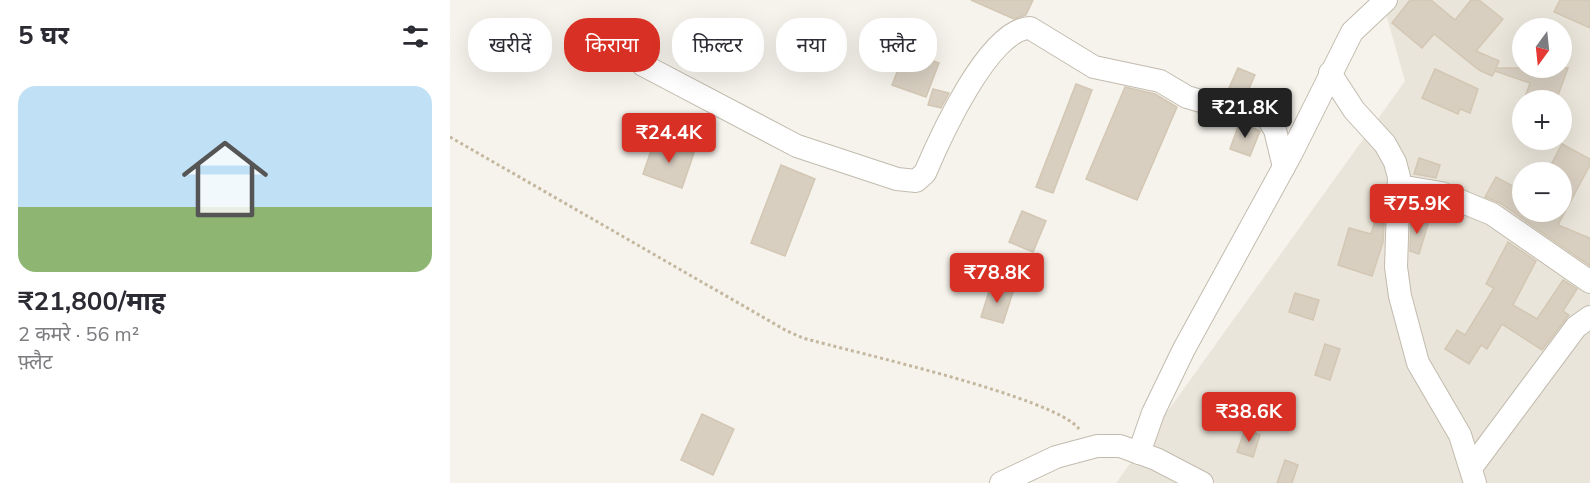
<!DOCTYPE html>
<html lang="hi">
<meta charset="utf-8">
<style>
body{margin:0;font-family:"Nunito Sans","Noto Sans Devanagari",sans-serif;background:#f2f2f3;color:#2b2b33;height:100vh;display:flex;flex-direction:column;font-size:22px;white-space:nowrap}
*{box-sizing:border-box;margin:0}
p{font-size:20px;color:#7c7c81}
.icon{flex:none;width:33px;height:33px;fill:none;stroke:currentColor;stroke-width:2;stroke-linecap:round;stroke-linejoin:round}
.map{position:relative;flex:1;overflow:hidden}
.side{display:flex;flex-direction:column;background:#fff;width:450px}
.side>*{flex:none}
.banner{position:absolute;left:18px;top:18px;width:570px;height:54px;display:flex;gap:12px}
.needle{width:39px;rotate:195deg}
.controls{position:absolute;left:1062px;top:18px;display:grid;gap:12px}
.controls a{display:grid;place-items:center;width:60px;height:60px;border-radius:50%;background:#fff;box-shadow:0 6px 24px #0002;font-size:30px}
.price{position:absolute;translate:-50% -51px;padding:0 14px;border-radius:6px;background:#d93025;color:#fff;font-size:20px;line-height:39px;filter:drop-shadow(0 2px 3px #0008)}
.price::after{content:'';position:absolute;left:50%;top:36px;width:18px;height:14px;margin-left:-9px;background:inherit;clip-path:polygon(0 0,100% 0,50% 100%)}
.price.current{background:#222;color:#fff}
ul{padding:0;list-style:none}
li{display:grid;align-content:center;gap:12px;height:318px;padding:0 18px}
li+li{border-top:2px solid #e1e1e2}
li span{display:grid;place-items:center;height:186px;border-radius:18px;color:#555}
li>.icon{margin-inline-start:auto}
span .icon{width:108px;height:108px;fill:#fffc;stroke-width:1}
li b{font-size:26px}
h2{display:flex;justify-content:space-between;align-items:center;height:72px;padding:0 18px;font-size:26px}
.chip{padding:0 21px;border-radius:24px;background:#fff;box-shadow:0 6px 24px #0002;font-size:21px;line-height:54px}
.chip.current{background:#d93025;color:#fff}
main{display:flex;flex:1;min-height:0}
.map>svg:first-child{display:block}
.residential{fill:#eae5da;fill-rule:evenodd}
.building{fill:#d8cfc1;stroke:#d3c7b4;stroke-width:1.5}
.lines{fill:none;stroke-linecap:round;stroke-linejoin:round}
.minor-casing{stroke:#c2bbae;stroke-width:24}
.path{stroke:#c4b79f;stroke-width:3;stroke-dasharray:3 3;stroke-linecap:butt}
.minor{stroke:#fff;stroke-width:22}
</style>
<main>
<section class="side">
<h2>5 घर<svg class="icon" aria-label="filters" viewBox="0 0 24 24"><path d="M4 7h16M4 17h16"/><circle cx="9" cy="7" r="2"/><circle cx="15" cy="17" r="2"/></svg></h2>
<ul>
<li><span style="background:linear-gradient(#bfe0f5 65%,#8fb573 0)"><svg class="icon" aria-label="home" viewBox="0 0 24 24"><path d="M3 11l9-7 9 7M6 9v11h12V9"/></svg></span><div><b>₹21,800/माह</b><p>2 कमरे · 56 m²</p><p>फ़्लैट</p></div></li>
</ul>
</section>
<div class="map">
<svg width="1140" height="483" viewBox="0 0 1140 483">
<rect width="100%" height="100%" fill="#f6f3ec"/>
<!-- residential -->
<path class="residential" d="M932 0H1140V483H666L955 81ZM1072 28H1112V68H1072ZM1072 100H1112V140H1072ZM1072 172H1112V212H1072Z"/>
<!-- building -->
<g class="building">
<path d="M521 0H583L576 15 564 19Z"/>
<path d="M960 0H981L1005 20 1021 0H1029L1053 19 1026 51 1049 61 1046 68H1118L1107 98 1092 93 1089 100H1074L1080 83 1045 71 1042 76 1029 70 984 34 972 48 942 23Z"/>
<path d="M1110 0H1140V28L1104 12Z"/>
<path d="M455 51 489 63 476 97 442 85Z"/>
<path d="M788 68 805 75 797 93 779 88Z"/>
<path d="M985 69 1028 89 1020 113 1010 109 1008 114 972 98Z"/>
<path d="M626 84 642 90 603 193 586 187Z"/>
<path d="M675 87 705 94 727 107 687 200 636 179Z"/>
<path d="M483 89 499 93 491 108 478 105Z"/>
<path d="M790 121 810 131 800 156 780 149Z"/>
<path d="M205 139 244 153 232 188 193 174Z"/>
<path d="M1112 144 1140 159V165L1108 225 1140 238V266L1050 203 1035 197 1046 177 1072 191V213L1112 212V172H1097Z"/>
<path d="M969 158 990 165 986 178 964 174Z"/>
<path d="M331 165 365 179 335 256 301 243Z"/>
<path d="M572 211 596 221 583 252 559 242Z"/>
<path d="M961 219 978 224 969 254 960 251Z"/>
<path d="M925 221 934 224 933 242 922 276 888 265 899 228 921 234Z"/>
<path d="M1058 242 1086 261 1063 305 1087 319 1113 280 1127 289 1113 311 1119 315 1092 350 1052 324 1037 349 1031 345 1019 364 995 349 1007 330 1015 335 1044 288 1036 284Z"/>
<path d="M541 285 563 292 553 323 531 317Z"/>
<path d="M845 293 869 300 863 320 839 312Z"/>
<path d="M875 344 890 349 880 380 865 375Z"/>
<path d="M252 414 284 429 263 475 231 460Z"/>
<path d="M795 429 810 435 803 457 787 452Z"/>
<path d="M835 460 848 465 842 483H827Z"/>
</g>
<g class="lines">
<defs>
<g id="minor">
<path d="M193 65 347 146 447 179 466 181 475 173C489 140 539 28 580 28L644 67 710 81 737 97 761 104 799 107 815 114 825 130 834 167"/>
<path d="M880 73 904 110 935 144 945 162 949 177 946 267 950 296 968 363 1010 435 1025 483"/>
<path d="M949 186 991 193 1042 214 1140 282"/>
<path d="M689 453 703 413 734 349 841 154 902 32 936 0"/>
<path d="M1021 468 1126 327 1140 317"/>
<path d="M551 483 606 457 647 446H670L706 459 752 483"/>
</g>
</defs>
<!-- minor casing -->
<use href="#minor" class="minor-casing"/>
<!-- path -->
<path class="path" d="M0 137 337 331 353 338C402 352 605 397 629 429"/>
<!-- minor -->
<use href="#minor" class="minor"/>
</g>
</svg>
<div class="controls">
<a><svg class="needle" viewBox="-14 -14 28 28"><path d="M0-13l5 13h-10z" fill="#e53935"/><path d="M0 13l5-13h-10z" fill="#7c7c81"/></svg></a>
<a>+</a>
<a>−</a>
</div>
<b class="price current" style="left:795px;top:139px">₹21.8K</b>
<b class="price" style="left:219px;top:164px">₹24.4K</b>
<b class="price" style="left:967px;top:235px">₹75.9K</b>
<b class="price" style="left:547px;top:304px">₹78.8K</b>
<b class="price" style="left:799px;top:443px">₹38.6K</b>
<div class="banner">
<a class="chip">खरीदें</a>
<a class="chip current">किराया</a>
<a class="chip">फ़िल्टर</a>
<a class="chip">नया</a>
<a class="chip">फ़्लैट</a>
</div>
</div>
</main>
